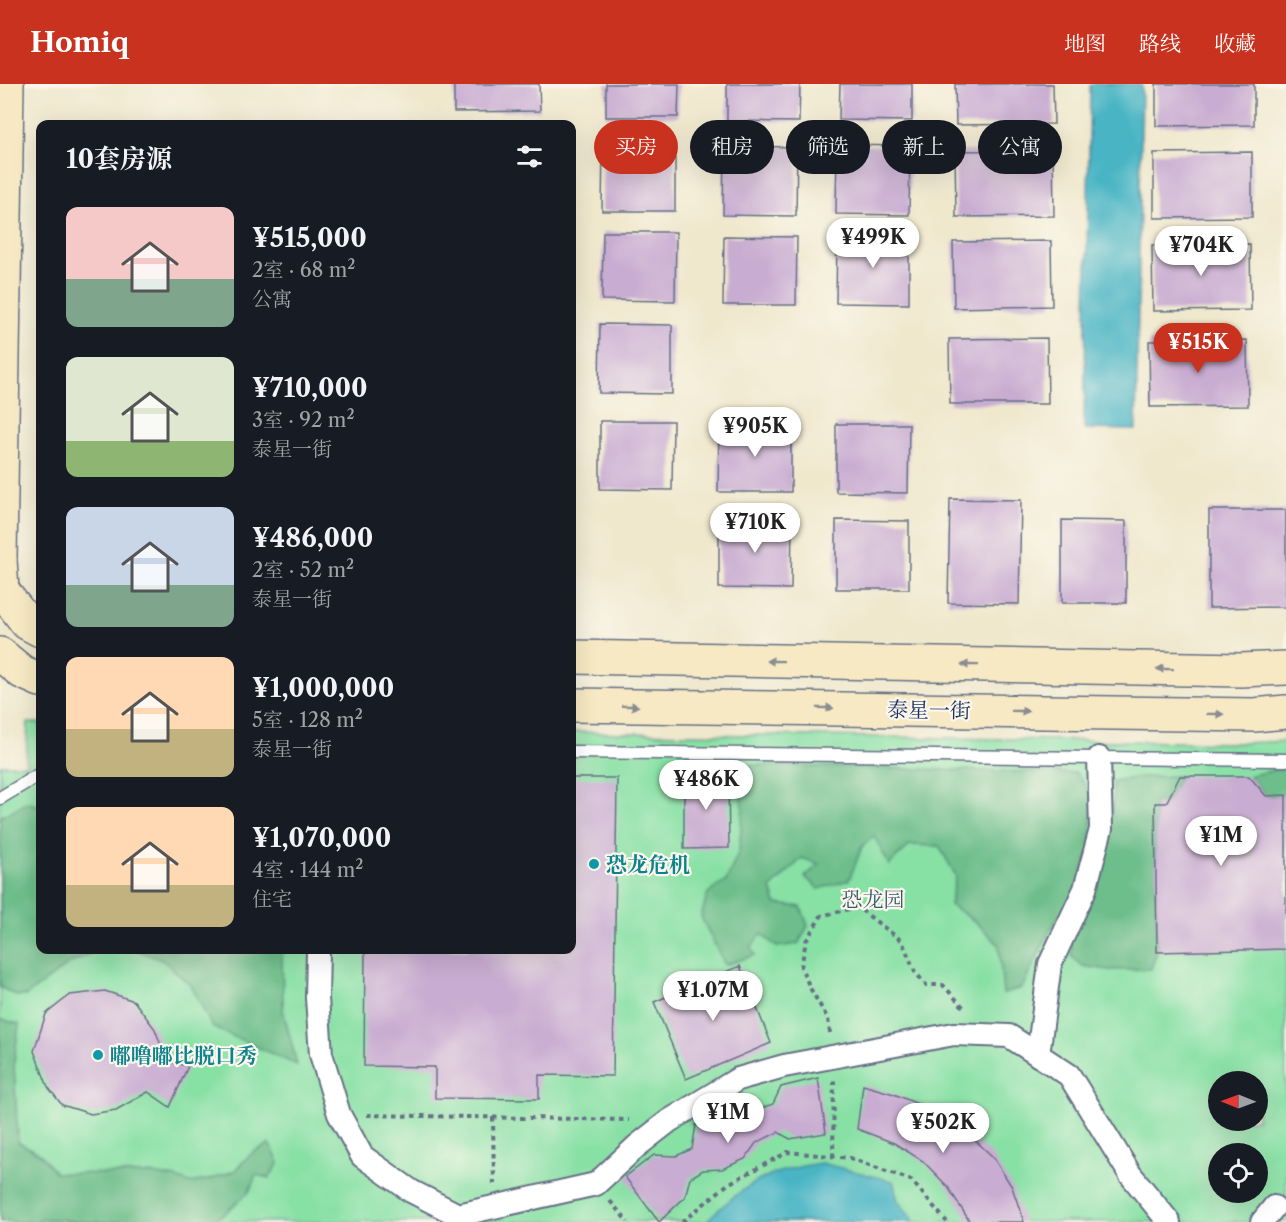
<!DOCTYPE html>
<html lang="zh">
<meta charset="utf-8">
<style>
body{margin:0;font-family:"Libre Caslon Text","Noto Serif SC",serif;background:#20242c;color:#f1f3f6;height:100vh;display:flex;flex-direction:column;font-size:22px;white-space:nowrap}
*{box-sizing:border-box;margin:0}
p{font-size:20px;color:#9ea1a6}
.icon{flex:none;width:33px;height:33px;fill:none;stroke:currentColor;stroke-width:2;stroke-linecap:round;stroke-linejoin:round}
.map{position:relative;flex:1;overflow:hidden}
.details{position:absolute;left:36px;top:36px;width:540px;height:834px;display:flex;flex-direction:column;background:#171b24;border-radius:12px;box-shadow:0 6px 24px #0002}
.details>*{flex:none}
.hud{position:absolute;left:594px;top:36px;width:570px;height:54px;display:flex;gap:12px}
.needle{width:39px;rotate:271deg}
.controls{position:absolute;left:1208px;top:987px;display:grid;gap:12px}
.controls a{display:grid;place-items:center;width:60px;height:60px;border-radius:50%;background:#171b24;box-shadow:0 6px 24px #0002;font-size:30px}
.price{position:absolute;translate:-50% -51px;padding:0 14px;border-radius:21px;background:#fff;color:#222;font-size:20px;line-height:39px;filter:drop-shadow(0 2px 3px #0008)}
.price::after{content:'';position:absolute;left:50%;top:36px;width:18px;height:14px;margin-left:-9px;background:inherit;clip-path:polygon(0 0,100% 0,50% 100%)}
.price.current{background:#c8321e;color:#fff}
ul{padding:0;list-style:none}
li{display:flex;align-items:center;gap:18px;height:150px;padding:0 30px}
li span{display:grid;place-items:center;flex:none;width:168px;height:120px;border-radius:12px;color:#555}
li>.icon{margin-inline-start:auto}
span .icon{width:72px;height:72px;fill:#fffc;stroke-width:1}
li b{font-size:26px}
h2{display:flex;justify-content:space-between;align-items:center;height:72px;padding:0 30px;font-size:26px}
.tag{padding:0 21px;border-radius:27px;background:#171b24;box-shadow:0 6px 24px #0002;font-size:21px;line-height:54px}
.tag.current{background:#c8321e;color:#fff}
header{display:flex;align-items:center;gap:36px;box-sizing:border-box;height:84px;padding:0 30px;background:#c8321e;color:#fff}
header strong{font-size:28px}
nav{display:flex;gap:33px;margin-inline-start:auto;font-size:21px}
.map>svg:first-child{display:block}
.green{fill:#87e0a4;stroke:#518881;stroke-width:1.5;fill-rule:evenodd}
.forest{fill:#6dbe8a;stroke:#447674;stroke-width:1.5}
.water{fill:#48b5c4;stroke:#327291;stroke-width:1.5}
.building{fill:#c8acd1}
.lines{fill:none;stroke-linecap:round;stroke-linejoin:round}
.lane-casing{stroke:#667085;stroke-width:15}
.street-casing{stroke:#667085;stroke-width:26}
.secondary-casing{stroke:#667085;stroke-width:36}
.path{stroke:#667085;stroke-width:4;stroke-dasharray:4.5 4.5;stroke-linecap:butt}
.lane{stroke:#fff;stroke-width:12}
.street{stroke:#fff;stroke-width:22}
.secondary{stroke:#f7e9c3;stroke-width:33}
.oneway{fill:#898c90}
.culture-dot{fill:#0f9aa8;stroke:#fbf7ec;stroke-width:2}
.labels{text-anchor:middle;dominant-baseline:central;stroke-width:4.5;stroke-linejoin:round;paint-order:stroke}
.street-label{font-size:21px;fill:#1b2f5e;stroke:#fbf7ec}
.culture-label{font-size:21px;font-weight:bold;fill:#0d838f;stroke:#fbf7ec;text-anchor:start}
.park-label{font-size:21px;fill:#365b70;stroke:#fbf7ec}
</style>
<header>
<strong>Homiq</strong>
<nav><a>地图</a><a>路线</a><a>收藏</a></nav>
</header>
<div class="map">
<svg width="1286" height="1138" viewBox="0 0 1286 1138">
<rect width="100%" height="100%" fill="#fbf7ec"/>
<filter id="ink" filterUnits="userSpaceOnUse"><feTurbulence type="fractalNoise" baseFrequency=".0167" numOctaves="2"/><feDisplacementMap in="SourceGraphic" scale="12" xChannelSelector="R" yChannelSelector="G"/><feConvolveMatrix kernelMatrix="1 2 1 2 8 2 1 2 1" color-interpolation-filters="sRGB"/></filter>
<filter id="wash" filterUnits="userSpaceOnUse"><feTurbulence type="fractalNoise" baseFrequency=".008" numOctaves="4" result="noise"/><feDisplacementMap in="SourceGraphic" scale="24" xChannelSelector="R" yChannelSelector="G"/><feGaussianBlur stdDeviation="1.35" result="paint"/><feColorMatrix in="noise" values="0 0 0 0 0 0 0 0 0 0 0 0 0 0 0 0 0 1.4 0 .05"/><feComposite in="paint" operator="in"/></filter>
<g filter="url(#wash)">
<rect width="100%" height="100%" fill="#f0e8cd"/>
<!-- green -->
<path class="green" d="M28 639H40V866H572V648L1240 659 1286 657V1138H0V681H26ZM1218 998H1257V1036H1218ZM1218 1070H1257V1108H1218Z"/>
<!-- forest -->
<g class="forest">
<path d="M749 681 1076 689 1092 711 1091 762 1077 806 1050 846 1022 904 1003 910 999 861 976 838 950 821 956 792 939 762 910 761 889 781 874 752 862 763 849 796 819 805 805 793 819 780 802 774 771 804 776 820 801 823 808 842 798 860 777 863 761 850 751 864 755 871 725 881 701 833 708 809 726 797 739 767 743 721 738 707Z"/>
<path d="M1286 685V711L1266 712 1249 692 1274 686Z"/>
<path d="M1180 692 1166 719H1155L1157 868 1151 885 1109 886 1083 882 1072 873 1071 851 1103 776 1113 718V697L1141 693Z"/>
<path d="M28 718 40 723V866H97L69 880 26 912H17L0 903V733Z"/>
<path d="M137 866H282L283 926 297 981 212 943 192 903 164 877Z"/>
<path d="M0 935 19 940 14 979 18 1058 40 1070 55 1089 153 1090 176 1094 190 1099 212 1095 234 1087 253 1068 270 1060 279 1079 269 1094 256 1091 249 1108 222 1132 199 1138H76L62 1135H41L36 1138H0Z"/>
</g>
<!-- water -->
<g class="water">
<path d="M1090 0H1142L1136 346 1084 345Z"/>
<path d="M821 1079 893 1097 898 1117 915 1138H707C713 1129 722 1123 731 1115 761 1091 782 1085 821 1079Z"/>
</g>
<g id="blocks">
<!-- building -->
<g class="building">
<path d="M454 0H539L540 27 454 28Z"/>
<path d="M606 0H679L678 33H606Z"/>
<path d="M727 0H800L799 38 727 37Z"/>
<path d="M840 0H912V37L839 36Z"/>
<path d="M955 0H1053L1054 40 956 41Z"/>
<path d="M1156 0H1254V41L1156 42Z"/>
<path d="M603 58H675V127H602Z"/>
<path d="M837 61 910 62 909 131 836 130Z"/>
<path d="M724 62 797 63 796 132 723 131Z"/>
<path d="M1053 66 1054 132 956 133 955 67Z"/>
<path d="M1252 68V133L1154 134V69Z"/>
<path d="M603 148H676L675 217 602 216Z"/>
<path d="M837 151H909V220L836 219Z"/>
<path d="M724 152 797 153 796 221H723Z"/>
<path d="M1051 157 1052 222 954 224 953 158Z"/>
<path d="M1250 160 1251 226 1153 227 1152 161Z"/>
<path d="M600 240 672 241V310L599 309Z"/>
<path d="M1047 254 1048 320H950L949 255Z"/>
<path d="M1247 256 1248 322 1150 323 1149 257Z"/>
<path d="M600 337H673L672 406 600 405Z"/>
<path d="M719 339 791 340V408H718Z"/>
<path d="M836 340H909L908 409 836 408Z"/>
<path d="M950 415 1021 416 1019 520 948 519Z"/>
<path d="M1209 426H1286V523L1209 524Z"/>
<path d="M719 436H792L791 505 719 504Z"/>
<path d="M836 436 909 437V505H836Z"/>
<path d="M1062 436 1126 437V519H1062Z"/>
<path d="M684 690H728L729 764 684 765Z"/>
<path d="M1180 692H1249L1266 712 1286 711V865L1157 868 1155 719H1166Z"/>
<path d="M572 694H617L613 992 539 991V1015L435 1014V983L364 982 365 866H572Z"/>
<path d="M740 882 771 959 686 995 654 918Z"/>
<path d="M105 907 134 917 155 945 162 964 160 976 188 982 170 1023 148 1008 116 1026 91 1030 62 1021 48 1003 34 967 46 930 70 911Z"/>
<path d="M818 994 826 1049 790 1055 778 1048 756 1059 745 1075 722 1085 703 1086 690 1094 685 1113 659 1138 625 1093 654 1071 676 1072 692 1065 696 1041 726 1025 743 1031 773 1020 781 1003Z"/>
<path d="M863 1001 894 1010 932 1026 965 1047 993 1073 1012 1103 1024 1138H970L948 1103 923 1077 894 1059 857 1045Z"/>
</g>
</g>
</g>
<g filter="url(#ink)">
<use href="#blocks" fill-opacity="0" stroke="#667085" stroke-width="1.5"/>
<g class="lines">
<defs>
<g id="lane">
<path d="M572 668 1286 676"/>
<path d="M0 714 40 690"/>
</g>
<g id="street">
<path d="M318 866 317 914 321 970 339 1030 362 1072 411 1107 458 1131 596 1100 637 1062 669 1037 738 995 784 982 954 950 1009 952 1069 991 1130 1090 1169 1138"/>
<path d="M1038 971 1050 880 1085 805 1101 745 1099 674"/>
<path d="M1262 1138 1274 1123"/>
</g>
<g id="secondary">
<path d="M0 475 7 0"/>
<path d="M0 476 2 506 27 539 40 546"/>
<path d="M0 570 22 588 40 596"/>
<path d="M572 573 1241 586 1286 584"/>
<path d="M572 621 1254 631 1286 628"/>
</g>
</defs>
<!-- lane casing -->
<use href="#lane" class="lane-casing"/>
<!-- street casing -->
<use href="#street" class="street-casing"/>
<!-- secondary casing -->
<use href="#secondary" class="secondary-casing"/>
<!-- path -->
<g class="path">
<path d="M830 949 828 935 810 904 801 883 806 857 821 832 857 823 902 857 915 888 926 901H943L966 926"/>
<path d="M367 1031 629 1036"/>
<path d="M493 1033 494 1100"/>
<path d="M833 1073 834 996"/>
<path d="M610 1117 628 1138"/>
<path d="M682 1138 728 1100 788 1068 850 1074 911 1096 947 1138"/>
</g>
<!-- lane -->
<use href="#lane" class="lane"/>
<!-- street -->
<use href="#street" class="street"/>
<!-- secondary -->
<use href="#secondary" class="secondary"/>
</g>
<!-- one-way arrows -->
<defs><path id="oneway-solid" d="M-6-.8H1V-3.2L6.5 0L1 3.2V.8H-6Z" transform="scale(1.5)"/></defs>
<g class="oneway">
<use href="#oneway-solid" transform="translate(775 577) rotate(-179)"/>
<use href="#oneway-solid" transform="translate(970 581) rotate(-179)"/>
<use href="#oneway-solid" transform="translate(1165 585) rotate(-179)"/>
<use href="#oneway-solid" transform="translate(630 622) rotate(1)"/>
<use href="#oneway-solid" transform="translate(825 624) rotate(1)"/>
<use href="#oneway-solid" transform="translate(1020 627) rotate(1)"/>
<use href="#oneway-solid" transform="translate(1215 630) rotate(1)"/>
</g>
</g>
<!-- markers -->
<g class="culture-dot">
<circle cx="594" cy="780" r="6"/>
<circle cx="98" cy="971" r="6"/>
</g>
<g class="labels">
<!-- street labels -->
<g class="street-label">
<text transform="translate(929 626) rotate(1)">泰星一街</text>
</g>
<!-- culture labels -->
<g class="culture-label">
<text x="606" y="780">恐龙危机</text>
<text x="110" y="971">嘟噜嘟比脱口秀</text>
</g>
<!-- park labels -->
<g class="park-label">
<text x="873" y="815">恐龙园</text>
</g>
</g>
</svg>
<div class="controls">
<a><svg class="needle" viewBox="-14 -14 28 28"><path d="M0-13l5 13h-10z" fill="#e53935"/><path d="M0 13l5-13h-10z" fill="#9ea1a6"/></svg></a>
<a><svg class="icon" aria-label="locate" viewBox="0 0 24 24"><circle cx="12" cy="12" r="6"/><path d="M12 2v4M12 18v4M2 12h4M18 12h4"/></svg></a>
</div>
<b class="price" style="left:873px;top:185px">¥499K</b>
<b class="price" style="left:1201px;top:193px">¥704K</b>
<b class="price current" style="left:1198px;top:290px">¥515K</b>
<b class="price" style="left:755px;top:374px">¥905K</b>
<b class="price" style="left:755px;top:470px">¥710K</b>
<b class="price" style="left:706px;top:727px">¥486K</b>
<b class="price" style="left:1221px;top:783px">¥1M</b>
<b class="price" style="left:713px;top:938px">¥1.07M</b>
<b class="price" style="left:728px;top:1060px">¥1M</b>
<b class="price" style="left:943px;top:1070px">¥502K</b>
<div class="hud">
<a class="tag current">买房</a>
<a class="tag">租房</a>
<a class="tag">筛选</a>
<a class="tag">新上</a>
<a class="tag">公寓</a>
</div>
<section class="details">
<h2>10套房源<svg class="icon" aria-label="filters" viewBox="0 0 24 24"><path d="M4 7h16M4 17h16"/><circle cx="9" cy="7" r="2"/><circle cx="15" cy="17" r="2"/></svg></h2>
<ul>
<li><span style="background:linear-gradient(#f6c9c9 60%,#7fa58c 0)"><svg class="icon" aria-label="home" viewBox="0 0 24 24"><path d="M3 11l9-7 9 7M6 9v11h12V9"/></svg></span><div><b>¥515,000</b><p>2室 · 68 m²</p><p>公寓</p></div></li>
<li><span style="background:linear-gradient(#dfe7d0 70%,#8fb573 0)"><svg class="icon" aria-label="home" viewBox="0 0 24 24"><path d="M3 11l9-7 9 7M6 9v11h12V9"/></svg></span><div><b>¥710,000</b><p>3室 · 92 m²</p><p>泰星一街</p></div></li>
<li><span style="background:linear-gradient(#c9d6e8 65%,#7fa58c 0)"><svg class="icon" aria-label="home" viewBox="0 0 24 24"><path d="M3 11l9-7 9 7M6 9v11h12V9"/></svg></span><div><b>¥486,000</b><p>2室 · 52 m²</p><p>泰星一街</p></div></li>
<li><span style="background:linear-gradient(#ffd9b3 60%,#c2b280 0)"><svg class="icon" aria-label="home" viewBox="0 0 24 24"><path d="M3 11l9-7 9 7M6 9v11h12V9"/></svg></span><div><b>¥1,000,000</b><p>5室 · 128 m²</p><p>泰星一街</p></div></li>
<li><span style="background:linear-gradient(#ffd9b3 65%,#c2b280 0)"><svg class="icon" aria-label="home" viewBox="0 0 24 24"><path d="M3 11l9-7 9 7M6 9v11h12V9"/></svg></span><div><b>¥1,070,000</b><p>4室 · 144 m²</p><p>住宅</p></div></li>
</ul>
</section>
</div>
